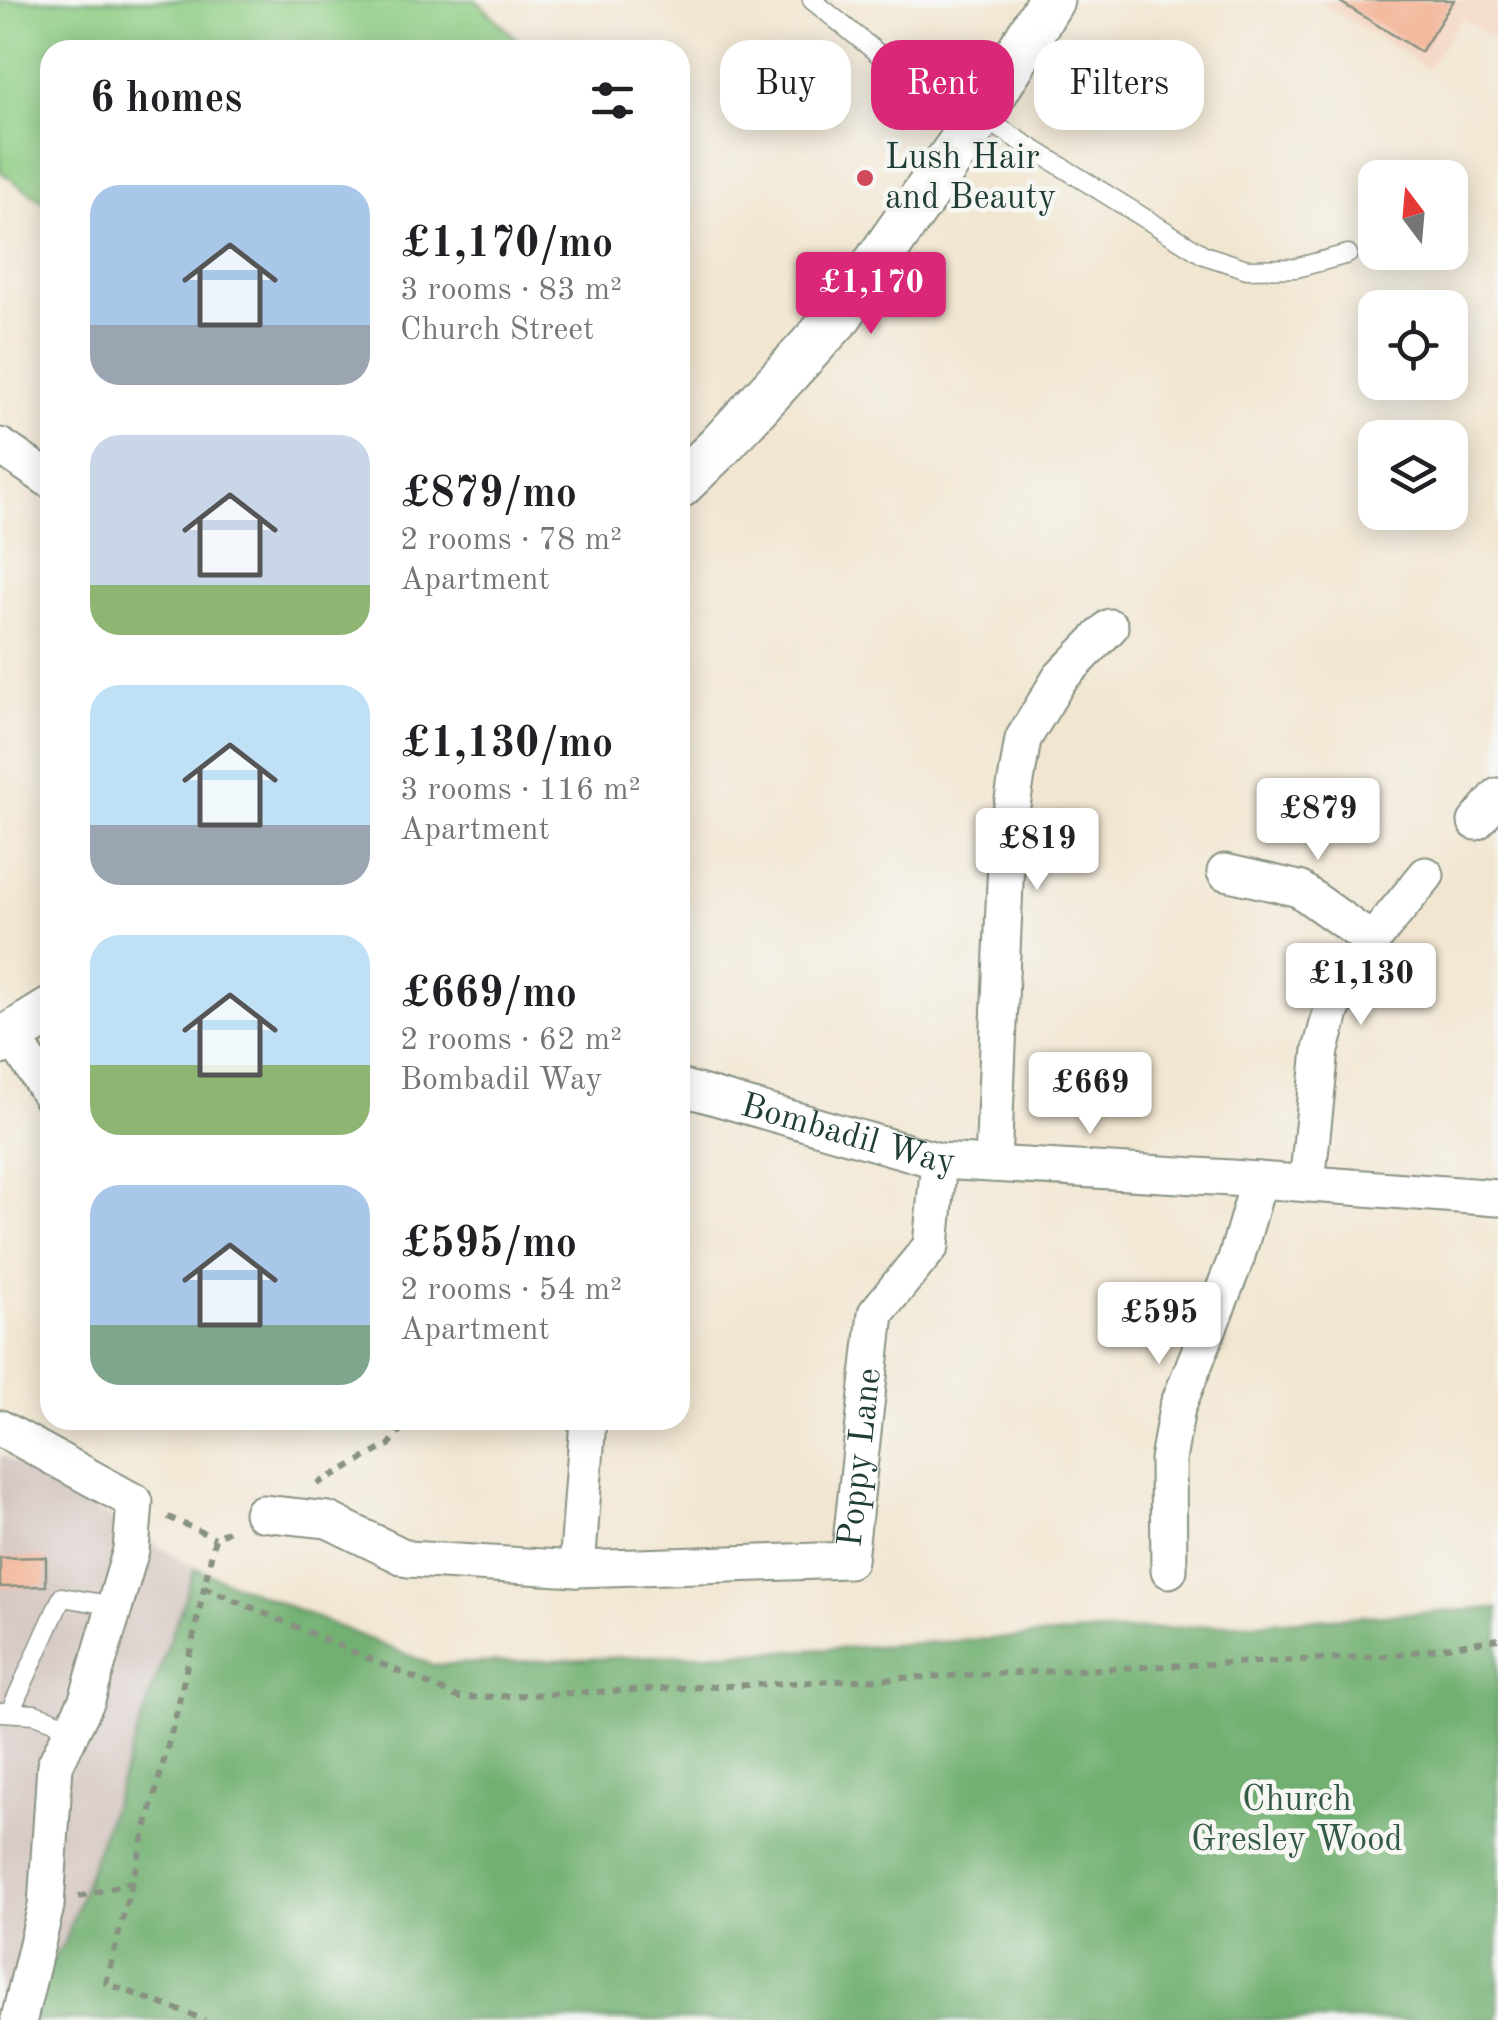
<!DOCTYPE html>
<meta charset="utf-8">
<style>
body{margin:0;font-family:"Old Standard TT",serif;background:#f2f2f2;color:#202124;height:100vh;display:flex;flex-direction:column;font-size:38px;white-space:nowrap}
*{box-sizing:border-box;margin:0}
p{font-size:32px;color:#757577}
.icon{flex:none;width:55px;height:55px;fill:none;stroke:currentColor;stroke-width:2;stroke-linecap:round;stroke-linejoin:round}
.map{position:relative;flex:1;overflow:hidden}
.panel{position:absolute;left:40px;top:40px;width:650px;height:1390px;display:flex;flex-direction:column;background:#fff;border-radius:30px;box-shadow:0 5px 25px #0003}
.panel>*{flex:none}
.guide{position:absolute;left:720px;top:40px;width:628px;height:90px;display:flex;gap:20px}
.needle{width:65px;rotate:344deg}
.buttons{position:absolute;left:1358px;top:160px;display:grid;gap:20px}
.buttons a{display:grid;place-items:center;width:110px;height:110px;border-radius:20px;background:#fff;box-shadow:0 5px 25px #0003;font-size:50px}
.price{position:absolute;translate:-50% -85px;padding:0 22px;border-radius:10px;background:#fff;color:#222;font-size:32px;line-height:65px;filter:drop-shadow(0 2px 5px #0008)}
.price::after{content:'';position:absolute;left:50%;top:60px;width:30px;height:22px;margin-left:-15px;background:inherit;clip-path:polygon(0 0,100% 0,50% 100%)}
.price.on{background:#db2777;color:#fff}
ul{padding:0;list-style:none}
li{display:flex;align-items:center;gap:30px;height:250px;padding:0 50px}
li span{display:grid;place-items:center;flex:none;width:280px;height:200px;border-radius:30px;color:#555}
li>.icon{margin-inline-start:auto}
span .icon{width:120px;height:120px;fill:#fffc;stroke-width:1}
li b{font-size:42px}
h2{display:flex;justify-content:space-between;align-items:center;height:120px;padding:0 50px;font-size:42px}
.chip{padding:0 35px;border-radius:30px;background:#fff;box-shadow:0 5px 25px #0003;font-size:35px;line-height:90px}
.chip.on{background:#db2777;color:#fff}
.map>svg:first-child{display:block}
.built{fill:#f4d3c0}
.industrial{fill:#d0c0bc}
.green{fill:#8ecd84;stroke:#56855c;stroke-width:2.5}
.forest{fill:#72b072;stroke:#487653;stroke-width:2.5}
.building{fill:#f2af8f}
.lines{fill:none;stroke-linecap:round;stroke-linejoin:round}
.service-casing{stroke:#889282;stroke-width:21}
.minor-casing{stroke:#889282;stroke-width:39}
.tertiary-casing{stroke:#889282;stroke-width:49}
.path{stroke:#889282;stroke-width:6;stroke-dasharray:8 8;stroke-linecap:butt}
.service{stroke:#fff;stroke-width:18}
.minor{stroke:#fff;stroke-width:35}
.tertiary{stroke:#fff;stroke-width:45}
.poi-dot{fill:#d1495b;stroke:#f6f6f2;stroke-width:4}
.labels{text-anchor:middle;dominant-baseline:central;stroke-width:9;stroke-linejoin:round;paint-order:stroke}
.poi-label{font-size:35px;fill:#1f3d34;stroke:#f6f6f2;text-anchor:start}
.street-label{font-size:35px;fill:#1f3d34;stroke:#f6f6f2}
.park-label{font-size:35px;fill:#355a44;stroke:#f6f6f2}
</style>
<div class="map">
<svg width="1498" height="2020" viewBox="0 0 1498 2020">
<rect width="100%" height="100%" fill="#f6f6f2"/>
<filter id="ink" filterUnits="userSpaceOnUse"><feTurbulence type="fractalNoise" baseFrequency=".01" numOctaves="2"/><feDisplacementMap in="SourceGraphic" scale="20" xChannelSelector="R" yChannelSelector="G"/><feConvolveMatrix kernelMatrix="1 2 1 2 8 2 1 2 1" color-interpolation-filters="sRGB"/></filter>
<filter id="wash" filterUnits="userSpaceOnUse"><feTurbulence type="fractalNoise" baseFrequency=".0048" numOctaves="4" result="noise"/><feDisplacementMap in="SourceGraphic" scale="40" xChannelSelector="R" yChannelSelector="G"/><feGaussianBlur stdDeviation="2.25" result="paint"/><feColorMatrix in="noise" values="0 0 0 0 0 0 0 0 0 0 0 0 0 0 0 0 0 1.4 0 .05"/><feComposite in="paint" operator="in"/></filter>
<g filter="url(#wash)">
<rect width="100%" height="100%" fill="#f2e6d1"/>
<!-- built -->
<path class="built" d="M1317 0H1498V43L1462 18 1428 68Z"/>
<!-- industrial -->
<path class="industrial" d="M0 1454 195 1568 64 1945 4 2020H0Z"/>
<!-- green -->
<path class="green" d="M0 0H476L528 50H50V206L0 171Z"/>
<!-- forest -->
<path class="forest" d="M195 1568 432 1665 811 1650 1498 1608V2020H4L64 1944Z"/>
<g id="blocks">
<!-- building -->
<g class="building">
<path d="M1337 0H1454L1421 52Z"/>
<path d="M46 1557V1586L0 1587V1558Z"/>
</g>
</g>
</g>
<g filter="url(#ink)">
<use href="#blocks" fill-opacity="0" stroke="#889282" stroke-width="2.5"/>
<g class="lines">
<defs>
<g id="service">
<path d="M812 0 970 128"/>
<path d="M980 116 1204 255 1247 269 1296 268 1348 254"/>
<path d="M1 1712 35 1714 73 1728"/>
<path d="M10 1712 62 1597 115 1606"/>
</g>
<g id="minor">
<path d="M0 446 50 480"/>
<path d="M1476 822 1498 796"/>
<path d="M1225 872 1299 889 1372 941"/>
<path d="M12 1035 50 1095"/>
<path id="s1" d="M680 1087 939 1161 1231 1178 1498 1198"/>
<path d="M993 1164 1007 836 1023 739 1060 678 1110 627"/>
<path d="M1307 1184 1321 1050 1332 1009 1372 941 1426 875"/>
<path d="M0 1428 135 1502 131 1550 87 1700 55 1765 46 1906 19 2019"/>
<path id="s2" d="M262 1513 328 1520 408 1559 577 1569 849 1560 876 1313 931 1246 939 1161"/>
<path d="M577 1569 588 1420"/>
<path d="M1169 1570 1168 1460 1177 1408 1236 1259 1259 1180"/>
</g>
<g id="tertiary">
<path d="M680 485 720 446 839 316 980 116 1051 0"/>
<path d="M0 1042 50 1011"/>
</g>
</defs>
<!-- service casing -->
<use href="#service" class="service-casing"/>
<!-- minor casing -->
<use href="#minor" class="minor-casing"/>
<!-- tertiary casing -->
<use href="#tertiary" class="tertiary-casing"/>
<!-- path -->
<g class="path">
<path d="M317 1484 389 1445 409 1420"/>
<path d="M168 1517 215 1538"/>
<path d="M204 1587 460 1698 1388 1656 1498 1639"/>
<path d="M132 1883 106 1983 205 2020"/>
<path d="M79 1897 132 1882 178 1707 215 1538 235 1527"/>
</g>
<!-- service -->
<use href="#service" class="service"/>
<!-- minor -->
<use href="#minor" class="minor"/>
<!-- tertiary -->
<use href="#tertiary" class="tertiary"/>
</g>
</g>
<!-- markers -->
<circle class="poi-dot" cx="865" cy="178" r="10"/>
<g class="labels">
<!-- poi labels -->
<g class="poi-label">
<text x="885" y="158">Lush Hair<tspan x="885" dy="40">and Beauty</tspan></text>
</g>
<!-- street labels -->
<g class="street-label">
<text stroke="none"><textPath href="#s1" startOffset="175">Bombadil Way</textPath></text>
<text stroke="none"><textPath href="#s2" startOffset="700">Poppy Lane</textPath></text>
</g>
<!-- park labels -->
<g class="park-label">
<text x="1297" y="1800">Church<tspan x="1297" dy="40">Gresley Wood</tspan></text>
</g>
</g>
</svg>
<div class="buttons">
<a><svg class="needle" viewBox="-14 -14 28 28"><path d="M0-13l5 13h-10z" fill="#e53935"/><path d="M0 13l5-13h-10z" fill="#757577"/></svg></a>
<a><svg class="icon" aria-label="locate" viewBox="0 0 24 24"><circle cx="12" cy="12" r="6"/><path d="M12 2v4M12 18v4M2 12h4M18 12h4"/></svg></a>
<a><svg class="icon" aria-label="layers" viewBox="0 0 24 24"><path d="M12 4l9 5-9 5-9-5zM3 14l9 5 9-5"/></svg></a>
</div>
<b class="price on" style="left:871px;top:337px">£1,170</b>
<b class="price" style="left:1318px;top:863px">£879</b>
<b class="price" style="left:1037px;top:893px">£819</b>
<b class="price" style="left:1361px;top:1028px">£1,130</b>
<b class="price" style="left:1090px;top:1137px">£669</b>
<b class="price" style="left:1159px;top:1367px">£595</b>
<div class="guide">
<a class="chip">Buy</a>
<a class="chip on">Rent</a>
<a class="chip">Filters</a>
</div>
<section class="panel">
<h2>6 homes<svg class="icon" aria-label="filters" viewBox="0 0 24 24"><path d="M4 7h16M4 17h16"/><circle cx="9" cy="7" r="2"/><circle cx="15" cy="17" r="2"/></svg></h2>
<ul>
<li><span style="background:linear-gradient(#a9c7e8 70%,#9aa5b1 0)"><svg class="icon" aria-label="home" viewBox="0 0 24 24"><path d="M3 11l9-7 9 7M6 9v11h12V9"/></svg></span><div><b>£1,170/mo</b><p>3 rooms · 83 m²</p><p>Church Street</p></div></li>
<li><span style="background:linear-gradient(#c9d6e8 75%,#8fb573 0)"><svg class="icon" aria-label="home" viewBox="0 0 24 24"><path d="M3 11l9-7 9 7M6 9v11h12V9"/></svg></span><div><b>£879/mo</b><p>2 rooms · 78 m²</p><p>Apartment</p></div></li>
<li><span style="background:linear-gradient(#bfe0f5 70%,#9aa5b1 0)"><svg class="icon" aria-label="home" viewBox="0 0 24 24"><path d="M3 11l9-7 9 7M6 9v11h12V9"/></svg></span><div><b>£1,130/mo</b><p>3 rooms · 116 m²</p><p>Apartment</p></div></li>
<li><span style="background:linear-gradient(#bfe0f5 65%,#8fb573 0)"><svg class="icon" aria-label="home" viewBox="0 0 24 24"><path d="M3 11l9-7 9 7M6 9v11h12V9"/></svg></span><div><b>£669/mo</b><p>2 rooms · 62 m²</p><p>Bombadil Way</p></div></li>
<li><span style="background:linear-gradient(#a9c7e8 70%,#7fa58c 0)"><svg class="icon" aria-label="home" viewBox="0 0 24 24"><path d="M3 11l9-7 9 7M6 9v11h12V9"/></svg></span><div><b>£595/mo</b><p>2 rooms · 54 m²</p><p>Apartment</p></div></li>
</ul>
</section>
</div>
